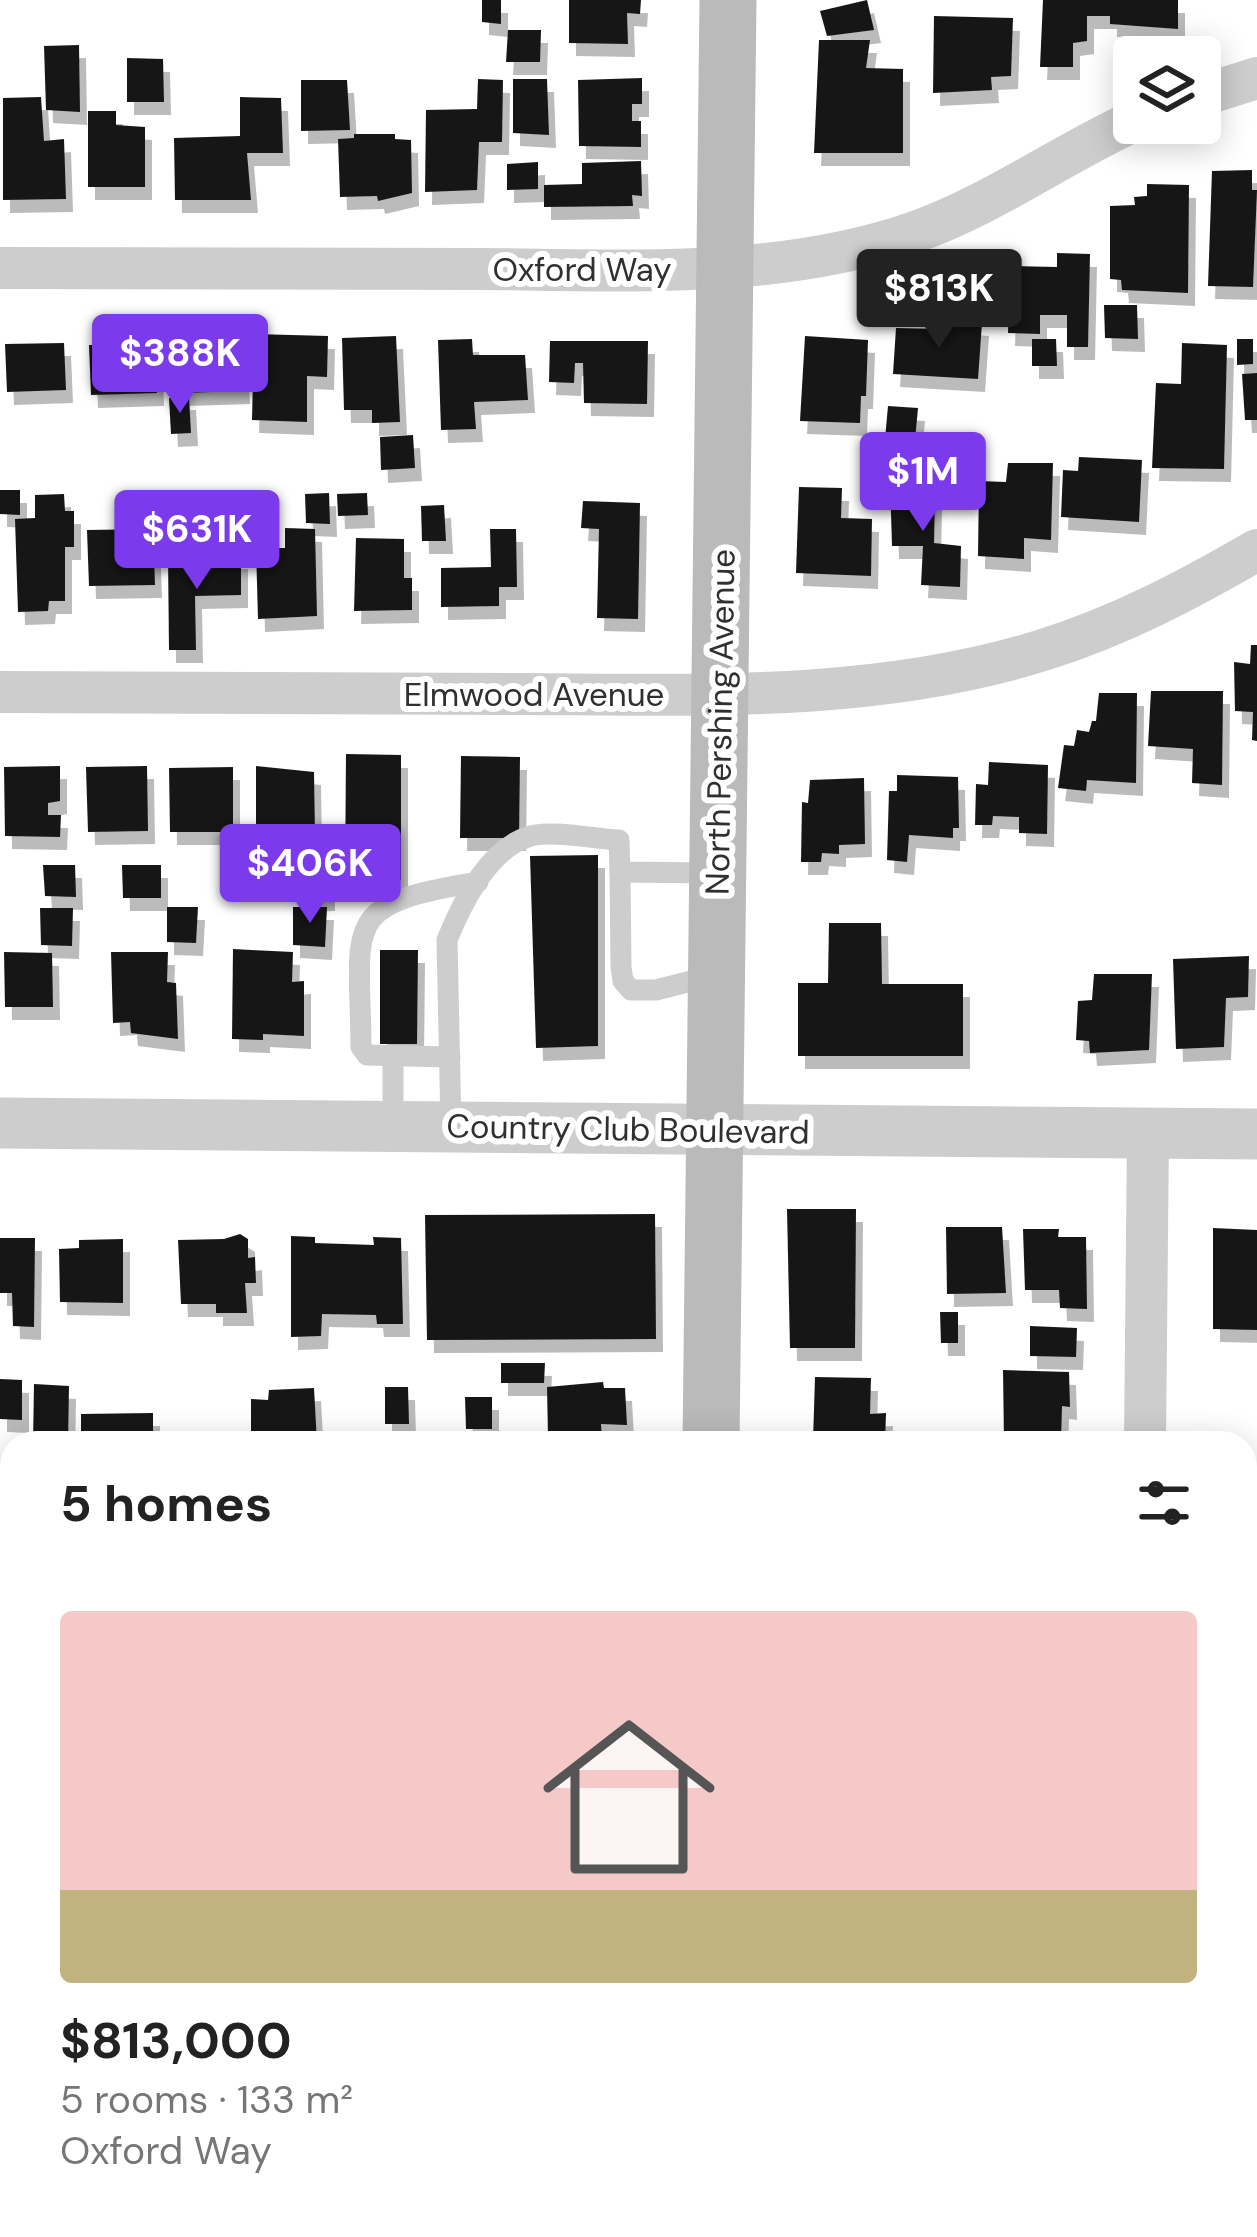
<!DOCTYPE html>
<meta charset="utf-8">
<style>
body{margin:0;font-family:"DM Sans",sans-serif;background:#f2f2f2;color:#222;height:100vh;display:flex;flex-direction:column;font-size:45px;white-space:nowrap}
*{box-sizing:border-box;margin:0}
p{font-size:39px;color:#767676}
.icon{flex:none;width:66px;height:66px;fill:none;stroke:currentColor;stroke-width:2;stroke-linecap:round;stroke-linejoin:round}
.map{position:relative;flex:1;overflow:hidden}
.panel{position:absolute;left:0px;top:1431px;width:1257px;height:807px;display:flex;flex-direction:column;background:#fff;border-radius:36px 36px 0 0;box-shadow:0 6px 30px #0003}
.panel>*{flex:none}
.tools{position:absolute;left:1113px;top:36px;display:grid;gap:24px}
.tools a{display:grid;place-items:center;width:108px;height:108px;border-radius:12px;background:#fff;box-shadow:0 6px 30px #0003;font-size:60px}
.price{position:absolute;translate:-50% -102px;padding:0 27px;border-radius:12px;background:#7c3aed;color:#fff;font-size:39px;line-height:78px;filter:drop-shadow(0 3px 6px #0008)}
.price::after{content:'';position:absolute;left:50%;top:72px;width:36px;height:27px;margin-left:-18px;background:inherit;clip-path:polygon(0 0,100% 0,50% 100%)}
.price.active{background:#222;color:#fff}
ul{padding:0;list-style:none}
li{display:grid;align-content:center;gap:24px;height:636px;padding:0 60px}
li+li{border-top:3px solid #e0e0e0}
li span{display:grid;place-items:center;height:372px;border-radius:12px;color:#555}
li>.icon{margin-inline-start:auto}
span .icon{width:216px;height:216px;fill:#fffc;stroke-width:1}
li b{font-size:51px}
h2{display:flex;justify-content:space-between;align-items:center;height:144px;padding:0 60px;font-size:51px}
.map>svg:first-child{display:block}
.building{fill:#171717;filter:url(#shadow)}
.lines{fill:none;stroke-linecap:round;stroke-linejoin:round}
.service{stroke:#cdcdcd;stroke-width:21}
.minor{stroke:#cdcdcd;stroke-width:42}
.tertiary{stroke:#cdcdcd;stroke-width:51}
.secondary{stroke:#bababa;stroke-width:57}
.labels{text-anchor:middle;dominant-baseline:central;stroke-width:12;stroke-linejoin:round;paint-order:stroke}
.street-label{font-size:33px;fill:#303030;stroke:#fff}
</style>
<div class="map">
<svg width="1257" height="2237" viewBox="0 0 1257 2237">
<defs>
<filter id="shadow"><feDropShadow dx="7" dy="13" stdDeviation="0" flood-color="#0004"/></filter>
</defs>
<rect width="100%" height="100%" fill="#fff"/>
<!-- building -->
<g class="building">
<path d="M482 0H501V24L482 22Z"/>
<path d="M569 0H641L640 14 627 13 628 44 569 43Z"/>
<path d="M867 0 874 30 827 36 820 11Z"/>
<path d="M1043 0H1178V29L1110 24V16H1087V41L1073 43V67H1040Z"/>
<path d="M934 16 1013 18 1011 76 991 77 992 90 933 93Z"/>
<path d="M508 30H541L540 62H506Z"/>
<path d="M819 40H870L866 68 903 69V153H814Z"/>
<path d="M79 45 80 112 46 110 44 46Z"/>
<path d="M127 58 163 59 164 102H127Z"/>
<path d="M642 78V104H632V121H641V147L579 146 578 80Z"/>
<path d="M478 79 503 80 502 142H479L477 190 425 192 426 110 477 109Z"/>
<path d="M513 79H547L549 135 513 133Z"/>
<path d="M301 80H347L350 130 301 131Z"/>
<path d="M41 97 44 141 64 139 66 199 3 200V98Z"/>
<path d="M240 97 281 98 283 153H247L251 200H175L174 138 240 136Z"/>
<path d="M88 111H116V125L145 127V187H88Z"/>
<path d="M354 134H395V139L411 140 412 193 378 201 377 196 340 197 338 139 354 138Z"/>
<path d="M641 161 642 196 632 195 633 206 544 207V185L582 184V163Z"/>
<path d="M538 162V189L507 190V164Z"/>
<path d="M1252 170V190H1257L1253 287 1208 286 1212 171Z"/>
<path d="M1147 184 1189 185 1188 293 1122 290 1121 280 1110 279V206L1135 205 1134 197 1147 196Z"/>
<path d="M1057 253 1090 254 1088 347H1067V315H1040V334L1008 333 1010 266 1057 267Z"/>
<path d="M1104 305H1137L1138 339 1105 338Z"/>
<path d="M943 320 982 323 978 379 893 374 896 328 943 329Z"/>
<path d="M254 334 328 336 327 377 307 376V422L252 420Z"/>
<path d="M396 336 400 422 372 423V410H344L342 338Z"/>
<path d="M805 336 868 340 866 396H861L860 423 800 421Z"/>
<path d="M211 337H240L243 391 180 393 178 345 212 344Z"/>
<path d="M472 339 473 355H525L528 400 474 402 476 429 441 430 438 340Z"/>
<path d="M1032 339H1056L1057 366H1032Z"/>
<path d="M1237 339H1253V364L1237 365Z"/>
<path d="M550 341H648L647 404 584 403 583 363H575L574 383 549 382Z"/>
<path d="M64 343 66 390 7 392 5 344Z"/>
<path d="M1182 343 1227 345 1224 469 1152 468 1156 383 1181 384Z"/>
<path d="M155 344 157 393 91 395 89 345Z"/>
<path d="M1257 373V420H1245L1242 374Z"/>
<path d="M189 397 191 433 171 434 169 398Z"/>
<path d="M888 406 918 408 914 451 884 450Z"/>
<path d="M413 435 415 468 381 470 380 437Z"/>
<path d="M1079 457 1142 460 1139 522 1061 517 1063 470 1078 471Z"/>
<path d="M1008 463H1053L1051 540 1024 538V559L978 556 979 481 1006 482Z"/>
<path d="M890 480H919L918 494 935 495 934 543 961 546 960 587 921 585 923 546H892Z"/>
<path d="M799 487 842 488 841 518 872 519 871 576 796 573Z"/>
<path d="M0 490H20V515L0 514Z"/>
<path d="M329 493 330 524 306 523 305 494Z"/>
<path d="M367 493 368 515 338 516 337 494Z"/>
<path d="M64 494 65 511H74V547H65V601H49L48 611 18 612 15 519 35 518V495Z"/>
<path d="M583 501 640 503 638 619 597 618 599 529 581 528Z"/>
<path d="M444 505 446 541H422L421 506Z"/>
<path d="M285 528 315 529 317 616 258 619 256 548H285Z"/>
<path d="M153 529 155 585 89 586 87 530Z"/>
<path d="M490 529H516L517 587H499V606L441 607V568L491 567Z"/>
<path d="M356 538 404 539V578H412V610L354 611Z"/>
<path d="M168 556H241V595L195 596 196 650H169Z"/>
<path d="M1251 645H1257V741L1252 740 1253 712 1235 711 1234 662 1250 664Z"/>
<path d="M1151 691H1223L1222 785 1192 783 1193 749 1148 746Z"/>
<path d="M1099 693H1137L1136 783 1087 780 1086 791 1058 788 1064 745 1074 746 1077 730 1089 732 1092 721H1096Z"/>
<path d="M346 754 401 755V880H345Z"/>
<path d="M461 756 520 757 519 838H460Z"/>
<path d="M989 762 1048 765 1047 834 1019 833V817L993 816 992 825H975L976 784 988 785Z"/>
<path d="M60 766V801L48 803V815H61L60 837 5 836 4 767Z"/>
<path d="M147 766 148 831 88 832 86 767Z"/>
<path d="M256 766 314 772 315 837 256 836Z"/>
<path d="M233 767V832H170L169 768Z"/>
<path d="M897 775 958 777 959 828H953V838L909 835 907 862 887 860 889 791H897Z"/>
<path d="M864 778 865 844 839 845V854L822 853 821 862H801L802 802 808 803 810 780Z"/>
<path d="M598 855V1046L536 1048 530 856Z"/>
<path d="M328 856V898L298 899 295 857Z"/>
<path d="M43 865H75L76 897 45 896Z"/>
<path d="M122 865H161V898H123Z"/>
<path d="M167 907H198L196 943 167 942Z"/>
<path d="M293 907H327L325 947 293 945Z"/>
<path d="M40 908H73L72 946 41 945Z"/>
<path d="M829 923H881L882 984H963V1056H798V983H828Z"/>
<path d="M233 949 293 952 292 982 304 981V1036L263 1034V1040L232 1039Z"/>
<path d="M380 950H418L417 1044H380Z"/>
<path d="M4 952 52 953 53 1007H5Z"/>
<path d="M111 952H168L167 982 176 983 178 1039 131 1033 130 1022 113 1023Z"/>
<path d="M1249 956 1248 997 1226 998 1224 1047 1176 1049 1173 959Z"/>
<path d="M1094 974H1152L1149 1050 1090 1053 1089 1041 1076 1040 1078 1001 1092 1000Z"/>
<path d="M787 1209H856L855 1348H790Z"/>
<path d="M655 1214 656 1339 427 1340 425 1215Z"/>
<path d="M946 1227H1002L1006 1293 947 1294Z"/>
<path d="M1213 1228 1257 1230V1330L1213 1329Z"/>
<path d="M1023 1229H1059L1058 1237H1086L1087 1309 1060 1308 1059 1290H1025Z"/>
<path d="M240 1234 248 1239V1258L255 1257 256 1283H245L247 1313H216V1304H181L178 1240 224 1239Z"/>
<path d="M291 1236 315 1237V1243L374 1245 373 1237 401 1238 403 1324H377L376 1315 322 1314 321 1336 291 1337Z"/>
<path d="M0 1238H35L34 1327 13 1326 12 1293H0Z"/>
<path d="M123 1239V1303L60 1302 59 1249 79 1248V1240Z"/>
<path d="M940 1312H958V1343H941Z"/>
<path d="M1030 1326 1077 1328 1076 1357 1030 1356Z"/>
<path d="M501 1363H545L544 1383H501Z"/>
<path d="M1003 1370 1069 1372 1070 1407 1062 1406 1061 1442H1004Z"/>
<path d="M815 1377 871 1378 870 1414 886 1413 885 1443 813 1441Z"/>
<path d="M0 1379 22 1380V1420L0 1419Z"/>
<path d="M603 1382 604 1388H625L627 1425 601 1424 602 1439 548 1437 547 1387Z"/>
<path d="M34 1384 69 1386 68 1443H33Z"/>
<path d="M385 1387H408L409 1424H385Z"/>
<path d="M314 1388 317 1443H251V1399L268 1400 269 1390Z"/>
<path d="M465 1397H492V1429H466Z"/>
<path d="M153 1413V1439L81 1443V1414Z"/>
<path d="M390 1433V1443H334V1434Z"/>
<path d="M12 1647V1700H0V1648Z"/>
<rect x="1245" y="1710" width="12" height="57"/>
<rect x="1245" y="1793" width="12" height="71"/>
<path d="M1245 1907H1257V1970L1245 1971Z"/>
<path d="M12 1938V2002H0V1939Z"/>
<path d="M12 2149V2218H2L1 2150Z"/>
<path d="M1245 2171H1252L1253 2230 1249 2231V2237H1213V2226H1245Z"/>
<path d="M782 2226H834V2237H788Z"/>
<rect x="935" y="2226" width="66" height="11"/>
<rect x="1018" y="2226" width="65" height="11"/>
</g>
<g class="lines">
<!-- service -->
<g class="service">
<path d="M620 872 621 967 623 981 631 990H656L711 976"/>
<path d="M450 1057 367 1055 361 1047C360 922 339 904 478 882"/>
<path d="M393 1058V1127"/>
<path d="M451 1127 447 940C462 903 490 844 535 835 560 831 594 839 619 840L620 872 716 873"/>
</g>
<!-- minor -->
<g class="minor">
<path d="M1200 96 1257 78"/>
<path d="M0 268C161 268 321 269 482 269 626 270 776 280 915 232 992 205 1060 155 1134 121"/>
<path d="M0 692C176 693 352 693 528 694 699 695 878 702 1043 650 1120 626 1188 590 1257 550"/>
<path d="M1145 1443 1148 1133"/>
<path d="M0 1568H12"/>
<path d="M0 2070H12"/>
<path d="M1245 2082H1257"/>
<path d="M1137 2237V2226"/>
</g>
<!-- tertiary -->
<path class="tertiary" d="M0 1123 1257 1134"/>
<!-- secondary -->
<g class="secondary">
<path d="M711 1443 728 0"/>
<path d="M697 2237V2226"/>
</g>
</g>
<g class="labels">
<!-- street labels -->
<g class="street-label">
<text x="582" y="269">Oxford Way</text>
<text x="534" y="694">Elmwood Avenue</text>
<text transform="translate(720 722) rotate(-89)">North Pershing Avenue</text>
<text transform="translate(628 1129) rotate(1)">Country Club Boulevard</text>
</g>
</g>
</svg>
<div class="tools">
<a><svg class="icon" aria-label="layers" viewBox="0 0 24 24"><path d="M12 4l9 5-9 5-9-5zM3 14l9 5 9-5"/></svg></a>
</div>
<b class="price active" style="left:939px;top:351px">$813K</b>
<b class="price" style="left:180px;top:416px">$388K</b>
<b class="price" style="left:923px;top:534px">$1M</b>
<b class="price" style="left:197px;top:592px">$631K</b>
<b class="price" style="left:310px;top:926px">$406K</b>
<section class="panel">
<h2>5 homes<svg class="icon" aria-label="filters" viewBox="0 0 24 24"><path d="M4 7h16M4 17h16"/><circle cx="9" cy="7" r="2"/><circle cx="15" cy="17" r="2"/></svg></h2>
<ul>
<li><span style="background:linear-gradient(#f6c9c9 75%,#c2b280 0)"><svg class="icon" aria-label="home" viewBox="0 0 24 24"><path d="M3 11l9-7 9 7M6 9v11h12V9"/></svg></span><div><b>$813,000</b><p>5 rooms · 133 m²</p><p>Oxford Way</p></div></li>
</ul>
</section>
</div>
